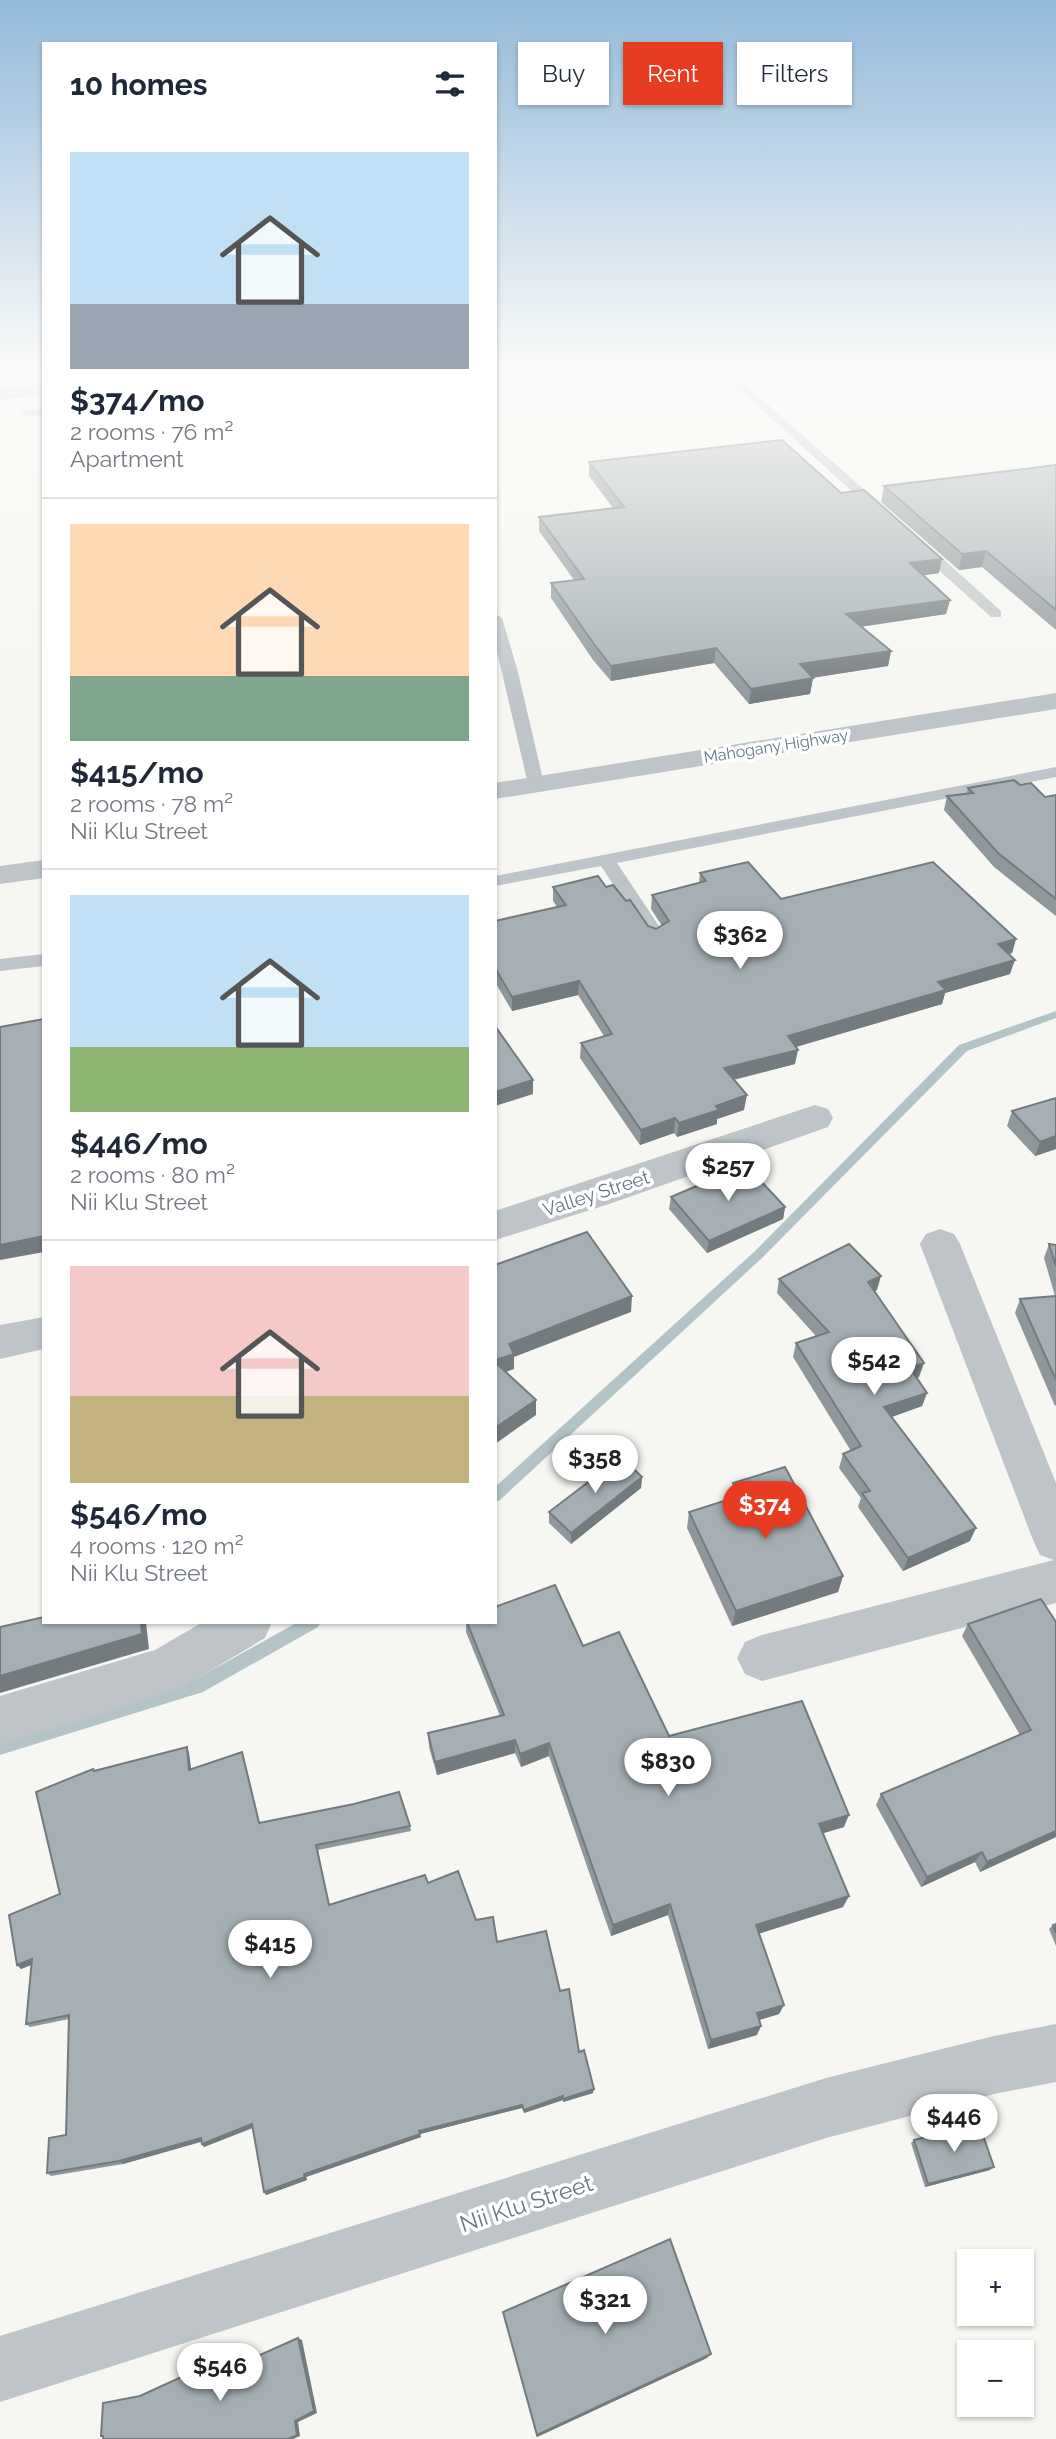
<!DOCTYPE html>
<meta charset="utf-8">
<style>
body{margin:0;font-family:Raleway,sans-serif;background:#f6f6f7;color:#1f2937;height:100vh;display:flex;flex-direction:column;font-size:26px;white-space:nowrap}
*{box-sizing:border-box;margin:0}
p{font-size:23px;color:#747a83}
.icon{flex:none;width:38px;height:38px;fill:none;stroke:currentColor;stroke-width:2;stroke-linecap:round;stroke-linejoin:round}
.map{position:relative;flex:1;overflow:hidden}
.details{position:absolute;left:42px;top:42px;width:455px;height:1582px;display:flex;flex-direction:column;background:#fff;border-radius:0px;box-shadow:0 2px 5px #0004}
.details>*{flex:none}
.banner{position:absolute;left:518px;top:42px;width:432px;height:63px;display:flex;gap:14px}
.fabs{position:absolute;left:957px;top:2249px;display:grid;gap:14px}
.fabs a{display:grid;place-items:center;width:77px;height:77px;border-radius:0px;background:#fff;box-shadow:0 2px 5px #0004;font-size:35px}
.price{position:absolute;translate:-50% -60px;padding:0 16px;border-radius:24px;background:#fff;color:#222;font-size:23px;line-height:46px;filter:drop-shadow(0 2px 4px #0008)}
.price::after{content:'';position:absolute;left:50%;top:42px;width:21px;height:16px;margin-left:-10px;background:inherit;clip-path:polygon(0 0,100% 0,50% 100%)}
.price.current{background:#e73c22;color:#fff}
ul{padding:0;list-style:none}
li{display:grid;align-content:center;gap:14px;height:371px;padding:0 28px}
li+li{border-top:2px solid #e0e1e3}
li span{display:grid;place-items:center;height:217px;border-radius:0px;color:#555}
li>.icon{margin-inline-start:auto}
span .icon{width:126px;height:126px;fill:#fffc;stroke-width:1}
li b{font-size:30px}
h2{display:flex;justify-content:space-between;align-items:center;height:84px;padding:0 28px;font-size:30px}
.pill{padding:0 24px;border-radius:0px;background:#fff;box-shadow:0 2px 5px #0004;font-size:24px;line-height:63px}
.pill.current{background:#e73c22;color:#fff}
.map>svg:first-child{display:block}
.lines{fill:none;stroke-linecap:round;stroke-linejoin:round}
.stream{fill:#b4c4c6;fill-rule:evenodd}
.service{fill:#bec4c7;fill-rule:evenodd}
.minor{fill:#bec4c7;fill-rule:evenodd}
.wall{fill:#8f979b}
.shaded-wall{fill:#747b7e}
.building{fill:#a6b0b4;stroke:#747b7e;stroke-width:2}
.labels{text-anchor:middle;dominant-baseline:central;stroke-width:7;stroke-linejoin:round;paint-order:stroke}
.far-street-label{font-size:16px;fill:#647984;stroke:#fff}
.street-label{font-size:19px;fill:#647984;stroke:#fff}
.near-street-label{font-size:23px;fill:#647984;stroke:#fff}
</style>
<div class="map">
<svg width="1056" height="2439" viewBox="0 0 1056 2439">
<rect width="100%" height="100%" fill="#f6f6f2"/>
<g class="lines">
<!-- stream -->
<g class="stream">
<path d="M1056 1011V1018L967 1051 762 1258 500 1500 495 1502V1487L754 1252 959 1045Z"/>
<path d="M298 1622H321L318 1627 203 1692 0 1755V1739L194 1680Z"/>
</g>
<!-- service -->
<g class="service">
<path d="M719 371H730L885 508V514H877Z"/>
<path d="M44 409V415L26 416 20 413 26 410Z"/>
<path d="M917 539 922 540 1001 611V617H991L912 546 910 543Z"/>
<path d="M495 614 502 618 518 672 544 784 542 788H530L528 784 495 643Z"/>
<path d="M1056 767V777L617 863 665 935 656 941 649 939 601 866 495 886V876Z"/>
<path d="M44 954V966L0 971V959Z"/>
</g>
<!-- minor -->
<g class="minor">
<path d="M44 384V395L0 400V388Z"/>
<path d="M1056 693V709L495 799V783Z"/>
<path d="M44 860V878L0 884V866Z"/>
<path d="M815 1105 828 1109 833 1118 828 1127 609 1204 495 1240V1211Z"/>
<path d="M940 1229 954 1234 960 1244 1056 1483V1603L762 1681 745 1674 737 1658 745 1642 762 1635 1054 1560 1040 1555 1033 1540 920 1244 926 1234Z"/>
<path d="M44 1317V1349L0 1359V1325Z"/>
<path d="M203 1622H272L265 1638 183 1687 0 1746V1696L155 1650Z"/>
<path d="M1056 2024V2082L994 2094 826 2138 0 2402V2336L826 2078 994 2036Z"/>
</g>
</g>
<!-- wall -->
<g class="wall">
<path d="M589 462 841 493 939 573 923 575 950 600 946 614 861 627 891 651 888 666 812 678H813L810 694 749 704 714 663 611 681 593 660 551 598V583L574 580 539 531V517L613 508 589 476Z"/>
<path d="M1056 465V630L982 567 959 570 881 502 884 486Z"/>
<path d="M1020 785 1045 797 1056 795V916L994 867 944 810 947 796 967 793 968 788Z"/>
<path d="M700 873 781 899 1016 939 1012 953 1009 954 1010 974 945 993 942 1004 796 1047 795 1064 734 1080 744 1110 717 1119V1124L677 1137 674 1133 640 1145 580 1058 581 1043 604 1036 578 995 512 1011 495 982V921L557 907 553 901V887H606L626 901 648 926 656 929 662 926 651 909 652 895 699 883Z"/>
<path d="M1056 1098V1149L1035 1156 1007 1126 1012 1111Z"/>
<path d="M671 1197 785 1207 783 1219 707 1253 669 1209Z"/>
<path d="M1049 1244 1056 1245V1405L1055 1406 1015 1313 1020 1299 1055 1296 1044 1258Z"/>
<path d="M779 1279 877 1290 874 1291 919 1377 917 1378 927 1393 922 1406 892 1417 970 1541 903 1571 858 1507 861 1498 839 1468 843 1454 851 1451 793 1357 796 1343 816 1336 777 1293Z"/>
<path d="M642 1477 641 1488 571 1544 549 1523V1512Z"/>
<path d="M733 1483 843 1576 838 1592 732 1626 687 1528 689 1512 730 1499Z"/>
<path d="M466 1622H495L583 1646 669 1736 844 1827 823 1833 843 1907 759 1933 784 2005 779 2014 759 2020 757 2035 708 2049 668 1915 611 1936 549 1756 521 1767 515 1753 437 1775 429 1747 428 1733 500 1716 466 1632Z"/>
<path d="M1056 1622V1837L980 1872 975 1862 921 1887 876 1805 881 1794 1020 1735 962 1636 968 1624Z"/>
<path d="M187 1747 189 1753 191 1770 244 1758 260 1823 410 1826 411 1831 318 1850 329 1905 428 1883 476 1920 497 1942 560 1991 593 2093 563 2102V2100L524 2113 522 2108 420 2134 421 2137 306 2177 307 2180 266 2195 264 2192 253 2128 204 2147 202 2144 201 2142 123 2164 51 2176 47 2173 66 2135 69 2019 30 2027 26 2024 31 1965 21 1969 17 1965 60 1894 93 1769 95 1771Z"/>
<path d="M1056 1924V1946L1049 1929 1053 1925Z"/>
<path d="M914 2140 990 2170 925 2187 911 2143Z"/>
<path d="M503 2312 707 2358 537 2437Z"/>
</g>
<!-- shaded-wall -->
<g class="shaded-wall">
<path d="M986 551 982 567 959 570 962 554Z"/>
<path d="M942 559 939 573 907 578 910 563Z"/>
<path d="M950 600 946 614 843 629 846 614Z"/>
<path d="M716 648 714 663 611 681V666Z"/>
<path d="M891 651 888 666 797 680 800 664Z"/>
<path d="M813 678 810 694 749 704 751 689Z"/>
<path d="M1016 939 1012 953 993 958 998 944Z"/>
<path d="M1015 960 1010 974 945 993 942 1004 785 1050 788 1036 938 982Z"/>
<path d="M579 981 578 995 512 1011V997Z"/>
<path d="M798 1050 795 1064 722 1082 724 1068Z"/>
<path d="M533 1080V1094L495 1106V1092Z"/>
<path d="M747 1095 744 1110 717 1119V1124L677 1137 679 1123 716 1106Z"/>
<path d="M675 1118 674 1133 640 1145 641 1130Z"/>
<path d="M1056 1136V1149L1035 1156 1040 1142Z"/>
<path d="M785 1207 783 1219 707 1253 709 1241Z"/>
<path d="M44 1236V1252L0 1260V1245Z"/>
<path d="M881 1276 877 1290 864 1297 868 1282Z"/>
<path d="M632 1296 631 1312 514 1357V1369L495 1376V1360L509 1344Z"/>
<path d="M924 1363 919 1377 905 1382 910 1368Z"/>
<path d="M927 1393 922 1406 880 1421 884 1407Z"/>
<path d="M536 1400V1415L495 1444V1428Z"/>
<path d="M642 1477 641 1488 571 1544V1533Z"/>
<path d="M976 1528 970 1541 903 1571 908 1558Z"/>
<path d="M843 1576 838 1592 732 1626 736 1611Z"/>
<path d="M141 1622H146L149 1649 0 1693V1676Z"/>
<path d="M515 1740V1753L437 1775 435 1762Z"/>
<path d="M549 1743V1756L521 1767 520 1754Z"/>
<path d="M187 1747 189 1753 192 1775 189 1770Z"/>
<path d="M849 1815 844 1827 814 1836 819 1824Z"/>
<path d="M1056 1831V1837L980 1872 987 1862Z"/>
<path d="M982 1852 975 1862 921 1887 927 1877Z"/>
<path d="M849 1896 843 1907 752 1936 756 1925Z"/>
<path d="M670 1904 668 1915 611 1936 613 1925Z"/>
<path d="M32 1959 36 1963 21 1969 17 1965Z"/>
<path d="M784 2005 779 2014 753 2022 757 2013Z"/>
<path d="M761 2026 757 2035 708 2049 711 2040Z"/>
<path d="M594 2089 593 2093 563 2102V2099Z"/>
<path d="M563 2096V2100L524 2113V2110Z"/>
<path d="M522 2105V2108L420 2134 419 2131Z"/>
<path d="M252 2124 254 2127 204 2147 202 2144Z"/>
<path d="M420 2134 421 2137 306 2177 307 2180 266 2195 264 2192 304 2174Z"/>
<path d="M201 2138 203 2141 123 2164 119 2161Z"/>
<path d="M994 2167 990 2170 925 2187 928 2184Z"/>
<path d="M298 2338 302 2340 317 2413 298 2422 300 2436 293 2439H288L295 2421Z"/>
<path d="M711 2354 707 2358 537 2437V2435Z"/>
<path d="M188 2374 193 2376 195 2388 190 2386Z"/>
</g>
<!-- building -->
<g class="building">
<path d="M782 440 841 493 864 490 942 559 910 563 950 600 846 614 891 651 800 664 813 678 751 689 716 648 611 666 594 644 551 583 584 579 539 517 624 507 589 462Z"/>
<path d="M1056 465V610L986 551 962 554 884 486Z"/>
<path d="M1014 780 1020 785 1031 783 1045 797 1056 795V899L998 853 947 796 973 793 968 788Z"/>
<path d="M748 862 781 899 933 862 1016 939 998 944 1015 960 938 982 946 990 788 1036 798 1050 724 1068 747 1095 716 1106 719 1110 679 1123 675 1118 641 1130 581 1043 612 1034 579 981 512 997 495 968V921L566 905 553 887 598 876 606 887 613 885 626 901 630 900 648 926 656 929 669 921 652 895 706 881 700 873Z"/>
<path d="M44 1019V1236L0 1245V1027Z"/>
<path d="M495 1026 533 1080 495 1092Z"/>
<path d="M1056 1098V1136L1040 1142 1012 1111Z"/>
<path d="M746 1165 785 1207 709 1241 671 1197Z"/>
<path d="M587 1232 632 1296 509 1344 514 1354 495 1360V1265Z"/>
<path d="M849 1244 881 1276 868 1282 924 1363 910 1368 927 1393 884 1407 976 1528 908 1558 862 1493 870 1491 843 1454 861 1446 796 1343 829 1332 779 1279Z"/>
<path d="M1049 1244 1056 1245V1266Z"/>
<path d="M1056 1296V1380L1020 1299Z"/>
<path d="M495 1362 536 1400 495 1428Z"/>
<path d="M621 1457 642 1477 571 1533 549 1512Z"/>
<path d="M785 1467 843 1576 736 1611 689 1512 740 1496 733 1483Z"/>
<path d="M555 1585 583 1646 619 1632 669 1736 802 1701 849 1815 819 1824 849 1896 756 1925 784 2005 757 2013 761 2026 711 2040 670 1904 613 1925 549 1743 520 1754 515 1740 435 1762 428 1733 504 1715 467 1622H495V1607Z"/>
<path d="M1041 1599 1056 1622V1831L987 1862 982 1852 927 1877 881 1794 1031 1730 968 1624Z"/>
<path d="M44 1617V1622H141L142 1634 0 1676V1627Z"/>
<path d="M187 1747 189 1770 242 1752 259 1823 354 1804 399 1792 410 1826 316 1845 329 1905 425 1875 428 1883 458 1871 476 1920 493 1917 497 1942 546 1931 560 1991 569 1989 579 2052 584 2050 594 2089 563 2099V2096L524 2110 522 2105 419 2131 420 2134 304 2174 305 2177 264 2192 252 2124 202 2144 201 2138 119 2161 47 2173 49 2138 66 2135 69 2015 26 2024 32 1959 17 1965 9 1915 60 1894 36 1792 93 1769 94 1771Z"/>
<path d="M1056 1924V1933L1053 1925Z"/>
<path d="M979 2124 994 2167 928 2184 914 2140Z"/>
<path d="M670 2239 711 2354 537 2435 503 2312Z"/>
<path d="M298 2338 314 2411 295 2421 297 2435 288 2439H103V2436H101L103 2403 140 2396 188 2374 190 2386Z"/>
</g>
<!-- sky -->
<linearGradient id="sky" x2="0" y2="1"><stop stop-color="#93bada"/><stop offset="0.52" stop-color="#fbfbf9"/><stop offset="1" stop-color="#fbfbf9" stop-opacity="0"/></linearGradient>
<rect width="1056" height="712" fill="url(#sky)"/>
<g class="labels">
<!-- far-street labels -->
<g class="far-street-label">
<text transform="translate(776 746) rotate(-9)">Mahogany Highway</text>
</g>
<!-- street labels -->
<g class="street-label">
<text transform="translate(596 1193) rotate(-18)">Valley Street</text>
</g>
<!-- near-street labels -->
<g class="near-street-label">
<text transform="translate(526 2203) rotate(-18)">Nii Klu Street</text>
</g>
</g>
</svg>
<div class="fabs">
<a>+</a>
<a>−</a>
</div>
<b class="price" style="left:740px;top:971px">$362</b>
<b class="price" style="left:728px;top:1203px">$257</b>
<b class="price" style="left:874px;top:1397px">$542</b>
<b class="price" style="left:595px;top:1495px">$358</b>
<b class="price current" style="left:765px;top:1541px">$374</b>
<b class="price" style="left:668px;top:1798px">$830</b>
<b class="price" style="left:270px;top:1980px">$415</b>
<b class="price" style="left:954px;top:2154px">$446</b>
<b class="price" style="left:605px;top:2336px">$321</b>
<b class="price" style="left:220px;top:2403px">$546</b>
<div class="banner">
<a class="pill">Buy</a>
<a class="pill current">Rent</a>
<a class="pill">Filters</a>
</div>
<section class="details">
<h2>10 homes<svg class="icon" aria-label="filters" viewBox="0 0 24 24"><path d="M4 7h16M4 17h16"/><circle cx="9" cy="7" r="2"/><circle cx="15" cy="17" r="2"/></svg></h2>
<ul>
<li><span style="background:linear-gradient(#bfe0f5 70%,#9aa5b1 0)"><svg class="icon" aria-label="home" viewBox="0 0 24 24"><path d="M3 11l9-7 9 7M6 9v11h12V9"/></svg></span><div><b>$374/mo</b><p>2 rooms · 76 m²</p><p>Apartment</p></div></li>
<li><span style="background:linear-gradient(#ffd9b3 70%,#7fa58c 0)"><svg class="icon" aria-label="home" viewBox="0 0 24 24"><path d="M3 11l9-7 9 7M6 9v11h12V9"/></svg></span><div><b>$415/mo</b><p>2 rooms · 78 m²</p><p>Nii Klu Street</p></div></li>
<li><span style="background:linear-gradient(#bfe0f5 70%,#8fb573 0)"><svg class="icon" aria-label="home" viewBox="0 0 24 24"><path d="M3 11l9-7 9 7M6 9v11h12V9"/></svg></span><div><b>$446/mo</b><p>2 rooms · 80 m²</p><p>Nii Klu Street</p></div></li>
<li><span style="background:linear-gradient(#f6c9c9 60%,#c2b280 0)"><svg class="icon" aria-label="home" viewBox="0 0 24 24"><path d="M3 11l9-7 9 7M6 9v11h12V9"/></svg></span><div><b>$546/mo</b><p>4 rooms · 120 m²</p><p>Nii Klu Street</p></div></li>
</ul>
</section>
</div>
